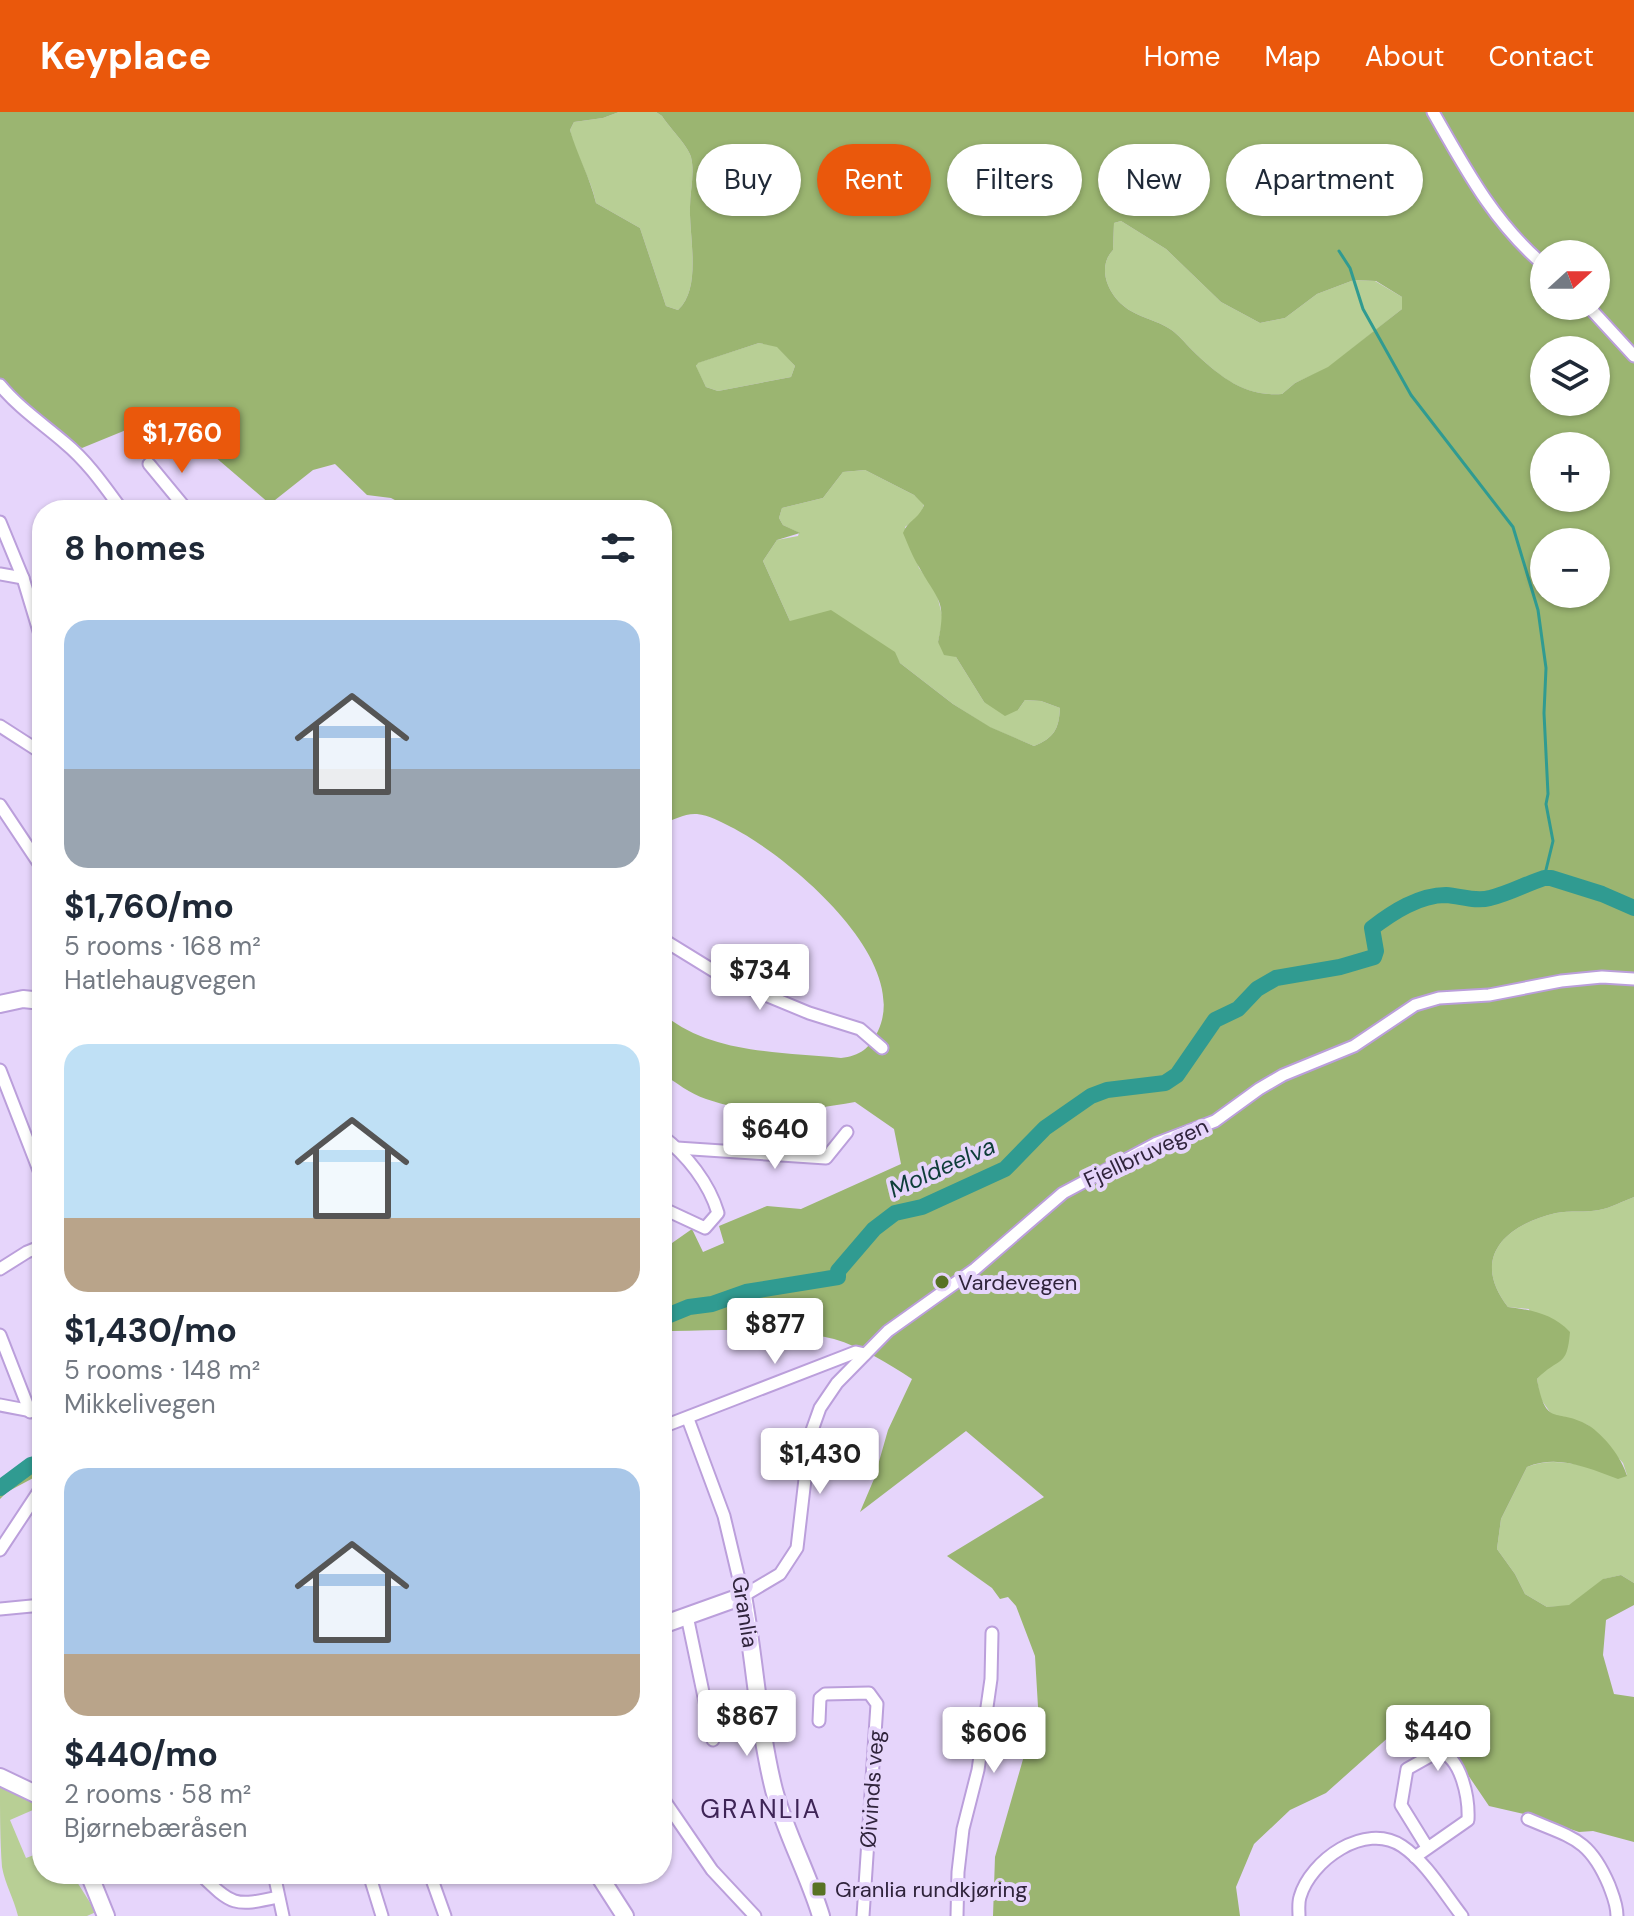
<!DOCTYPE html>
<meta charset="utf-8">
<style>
body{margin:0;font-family:"DM Sans",sans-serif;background:#f2f2f3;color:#1f2937;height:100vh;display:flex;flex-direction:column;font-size:30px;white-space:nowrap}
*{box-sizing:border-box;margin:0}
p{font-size:26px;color:#747a83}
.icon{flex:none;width:44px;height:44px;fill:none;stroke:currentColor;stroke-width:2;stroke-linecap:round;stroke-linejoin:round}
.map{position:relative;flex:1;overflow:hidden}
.side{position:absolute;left:32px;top:388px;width:640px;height:1384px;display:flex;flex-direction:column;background:#fff;border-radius:32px;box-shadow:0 2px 6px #0004}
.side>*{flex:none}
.top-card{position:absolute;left:696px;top:32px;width:760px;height:72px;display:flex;gap:16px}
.needle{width:52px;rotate:69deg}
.fabs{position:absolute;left:1530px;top:128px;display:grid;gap:16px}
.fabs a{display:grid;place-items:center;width:80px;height:80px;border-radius:50%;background:#fff;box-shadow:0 2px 6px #0004;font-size:40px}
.price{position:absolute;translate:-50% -68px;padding:0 18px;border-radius:8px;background:#fff;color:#222;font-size:26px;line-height:52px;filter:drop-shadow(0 2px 4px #0008)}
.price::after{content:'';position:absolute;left:50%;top:48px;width:24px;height:18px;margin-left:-12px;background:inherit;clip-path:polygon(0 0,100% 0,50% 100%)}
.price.on{background:#ea580c;color:#fff}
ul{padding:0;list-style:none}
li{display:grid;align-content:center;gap:16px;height:424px;padding:0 32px}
li span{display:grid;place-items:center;height:248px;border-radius:24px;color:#555}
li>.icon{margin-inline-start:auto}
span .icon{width:144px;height:144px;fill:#fffc;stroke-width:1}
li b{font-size:34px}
h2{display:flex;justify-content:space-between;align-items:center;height:96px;padding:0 32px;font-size:34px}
.tag{padding:0 28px;border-radius:36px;background:#fff;box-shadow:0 2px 6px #0004;font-size:28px;line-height:72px}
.tag.on{background:#ea580c;color:#fff}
header{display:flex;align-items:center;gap:48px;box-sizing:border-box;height:112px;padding:0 40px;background:#ea580c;color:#fff}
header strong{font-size:38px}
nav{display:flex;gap:44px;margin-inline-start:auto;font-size:28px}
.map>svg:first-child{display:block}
.green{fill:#b8cf95}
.forest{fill:#9bb571;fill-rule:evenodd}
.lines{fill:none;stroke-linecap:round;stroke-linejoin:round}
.stream{stroke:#309b91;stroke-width:3}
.river{stroke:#309b91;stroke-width:16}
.street-casing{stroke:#bb9fdb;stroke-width:15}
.secondary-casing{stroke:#bb9fdb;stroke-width:20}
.primary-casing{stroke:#bb9fdb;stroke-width:20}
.street{stroke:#fff;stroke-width:11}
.secondary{stroke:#fff;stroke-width:16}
.primary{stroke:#fff;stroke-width:16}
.poi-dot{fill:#587224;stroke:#e6d5fb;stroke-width:3}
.labels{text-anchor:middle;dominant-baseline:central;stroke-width:8;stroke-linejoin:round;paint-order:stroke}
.street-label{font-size:22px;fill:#30243c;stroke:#e6d5fb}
.poi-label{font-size:22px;fill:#30243c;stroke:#e6d5fb;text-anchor:start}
.water-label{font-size:24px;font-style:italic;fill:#0e3d39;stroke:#e6d5fb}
.quarter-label{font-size:26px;letter-spacing:2px;fill:#3e2456;stroke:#e6d5fb}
</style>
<header>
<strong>Keyplace</strong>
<nav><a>Home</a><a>Map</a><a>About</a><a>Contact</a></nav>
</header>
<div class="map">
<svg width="1634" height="1804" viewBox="0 0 1634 1804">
<rect width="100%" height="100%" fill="#e6d5fb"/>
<!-- green -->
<g class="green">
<path d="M619 0H656L662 4C669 15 688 34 691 45 695 62 690 78 690 95 689 125 702 176 678 198L666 194 640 116 596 91C590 63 575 43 570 18L574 10 603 6Z"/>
<path d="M1121 109 1166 137 1221 190 1260 211 1285 206 1317 182 1354 168 1375 169 1402 185V197L1328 256 1295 271 1282 282C1243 285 1219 264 1192 238 1185 231 1178 222 1170 217 1158 209 1143 206 1131 199 1110 187 1095 157 1113 138L1114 111Z"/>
<path d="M759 231 777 234 795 254 791 265 718 279 706 275 696 255 697 251Z"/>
<path d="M865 358 914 383 924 392 921 403 905 415 919 456 936 479 943 507 938 530 956 545 984 590 1018 598 1025 588 1041 589 1060 596C1059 617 1054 626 1034 634L989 615 953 592 900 551 894 541 790 509 763 449 777 428 798 424 799 421 783 413 779 406 782 396 823 386 843 360Z"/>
<path d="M1634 1085V1471L1621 1463 1604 1467 1569 1494 1547 1495 1525 1482 1515 1462 1497 1437 1501 1407 1527 1355C1558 1342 1594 1358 1627 1363L1623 1351 1588 1313 1552 1303 1540 1286 1537 1267 1542 1261 1529 1197 1508 1195C1470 1146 1505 1113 1556 1101 1570 1098 1585 1101 1599 1098 1611 1096 1623 1089 1634 1085Z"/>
<path d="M0 1672 37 1686 42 1694 10 1708 26 1746 42 1740V1762H72L96 1800 87 1804H18C14 1787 5 1772 2 1755 0 1728 0 1698 0 1672Z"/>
</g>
<!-- forest -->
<g class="forest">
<path d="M0 0H619L603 6 574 10 570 18C577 43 590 65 596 91L640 116 666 194 678 198C702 176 689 125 690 95 690 78 695 62 691 45 688 34 669 15 662 4L656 0H1634V1085C1623 1089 1611 1096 1599 1098 1585 1101 1570 1098 1556 1101 1505 1113 1470 1146 1508 1195 1532 1198 1553 1202 1570 1220 1567 1257 1559 1244 1537 1267 1546 1317 1556 1295 1588 1313 1604 1323 1622 1346 1627 1364L1618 1367C1588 1356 1558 1342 1527 1355L1501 1407 1497 1437 1515 1462 1525 1482 1547 1495 1569 1493 1603 1467 1621 1463 1634 1471V1493L1606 1508 1603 1543 1614 1582 1634 1585V1730L1593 1719 1579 1720 1528 1703 1489 1694 1428 1604 1391 1623 1326 1681 1290 1698 1254 1732 1236 1775 1240 1804H993L995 1745 1038 1595 1035 1544 1016 1494 1008 1485 1000 1487 992 1476 947 1444 1044 1385 966 1319 860 1400 874 1367 888 1318 912 1267C888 1251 861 1235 834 1227 781 1214 725 1218 672 1219L662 1222V1138L692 1117 703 1140 724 1131 719 1114 767 1094 801 1097 901 1052 894 1017 855 990C804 999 755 1004 706 987 690 982 676 970 662 962V901C709 942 782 940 841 946 860 944 870 936 878 919 912 847 787 743 731 715 721 710 709 703 697 702 685 701 673 708 662 712V398H414L391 386 367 383 335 352 313 358 270 392 214 344 175 298 82 336 37 308 0 268ZM1121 109 1166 137 1221 190 1260 211 1285 206 1317 182 1354 168 1376 169 1402 185V197L1328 255 1295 271 1282 282C1244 285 1219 264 1192 238 1185 231 1178 222 1170 217 1158 209 1143 206 1131 199 1110 187 1095 157 1113 138L1114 111ZM1544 142H1596V194H1544ZM759 231 777 235 795 254 791 265 718 279 706 275 696 254 698 251ZM1544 238H1596V290H1544ZM1544 334H1596V386H1544ZM865 358 914 383 924 393C919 407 908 408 903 421 908 432 912 444 919 455 938 489 947 488 938 530L944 543 956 545 984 590 1005 604 1018 598 1025 588 1041 589 1060 596C1059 617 1054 626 1034 634L990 615 953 592 900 551 895 540 831 498 790 509 763 449 777 428 800 421 783 413 779 406 782 396 823 386 843 360ZM1544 430H1596V482H1544Z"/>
<path d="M32 1348 37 1364 7 1380 0 1387V1367Z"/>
</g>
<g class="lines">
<!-- stream -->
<path class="stream" d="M1339 139 1350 156 1363 197 1411 283 1513 415 1538 498 1546 556 1544 601 1548 682 1546 692 1553 729 1544 766"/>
<!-- river -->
<g class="river">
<path d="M662 1206 689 1195 712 1192 746 1180 838 1165V1159L874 1117 895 1101 922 1095 1005 1057 1045 1016 1091 984 1107 978 1165 971 1177 963 1215 908 1238 897 1257 877 1276 866 1340 855 1374 845 1376 839 1372 816C1393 800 1419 783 1446 783 1461 784 1475 790 1490 786 1508 782 1526 772 1544 766H1551L1602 782 1634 796"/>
<path d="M0 1376 31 1353 42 1350"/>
</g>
<defs>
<g id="street">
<path d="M1433 0C1465 56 1494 111 1544 153"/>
<path d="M1588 194 1634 244"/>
<path d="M0 273C19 296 43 312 65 331 88 350 105 375 122 398"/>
<path d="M149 352 187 398"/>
<path d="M0 410 23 466 42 529"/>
<path d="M0 462 23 466"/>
<path d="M0 614 42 641"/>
<path d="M0 693 42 756"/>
<path d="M662 827 727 867 809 901 860 917 882 936"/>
<path d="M0 958 42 1066"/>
<path d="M662 1024C687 1043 709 1071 718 1101L705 1116 662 1096"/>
<path d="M677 1036 826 1046 847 1020"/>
<path d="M0 1157 27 1140 42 1134"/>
<path d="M0 1223 30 1300"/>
<path d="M0 1293 42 1301"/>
<path d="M688 1307 724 1404 743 1484 780 1462 797 1436 810 1324 820 1296 837 1271 888 1219 975 1157 1063 1081 1155 1032 1215 1009 1259 977 1283 963 1354 934 1415 893 1439 886 1489 883 1561 869 1602 865 1634 867"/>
<path d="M662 1315 856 1240 865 1242"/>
<path d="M0 1438 41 1376"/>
<path d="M0 1497 42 1493"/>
<path d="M687 1504 713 1628"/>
<path d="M819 1609 820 1586 825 1582 869 1581 877 1592 863 1804"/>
<path d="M662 1685 712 1758 755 1804"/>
<path d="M1528 1707C1572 1726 1589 1726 1609 1773 1613 1784 1617 1792 1617 1804"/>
<path d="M1415 1745 1468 1708C1469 1687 1462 1646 1439 1639L1407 1657 1401 1693 1427 1735"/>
<path d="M200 1762C232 1793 234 1795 278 1785"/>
<path d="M274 1762 283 1804"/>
<path d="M369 1762 382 1804"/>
<path d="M430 1762 445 1804"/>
<path d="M957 1804 958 1760 963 1717 978 1658 991 1567 992 1521"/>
<path d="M1299 1804C1299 1798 1298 1791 1300 1785 1310 1749 1365 1709 1402 1734 1426 1750 1444 1781 1462 1804"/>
</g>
<g id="secondary">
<path d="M0 892 23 887 42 889"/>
<path d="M662 1513 743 1484C755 1548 758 1614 774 1678 786 1722 808 1761 821 1804"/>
<path d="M598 1762 625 1804"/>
</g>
<g id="primary">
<path d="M0 1665 42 1685"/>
<path d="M89 1762 106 1804"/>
</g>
</defs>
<!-- street casing -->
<use href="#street" class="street-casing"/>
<!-- secondary casing -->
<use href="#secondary" class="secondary-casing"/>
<!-- primary casing -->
<use href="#primary" class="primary-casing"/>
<!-- street -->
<use href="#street" class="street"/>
<!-- secondary -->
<use href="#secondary" class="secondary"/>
<!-- primary -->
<use href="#primary" class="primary"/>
</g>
<!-- markers -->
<g class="poi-dot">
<circle cx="942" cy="1170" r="8"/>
<rect x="811" y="1769" width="16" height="16" rx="4"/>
</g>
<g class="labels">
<!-- street labels -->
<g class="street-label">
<text transform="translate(1146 1041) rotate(-25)">Fjellbruvegen</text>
<text transform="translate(745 1500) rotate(81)">Granlia</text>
<text transform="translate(872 1677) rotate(-86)">Øivinds veg</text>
</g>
<!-- poi labels -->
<g class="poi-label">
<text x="958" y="1170">Vardevegen</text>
<text x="835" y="1777">Granlia rundkjøring</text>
</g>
<!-- water labels -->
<g class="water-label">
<text transform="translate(942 1055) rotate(-24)">Moldeelva</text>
</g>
<!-- quarter labels -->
<g class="quarter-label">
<text x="761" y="1697">GRANLIA</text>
</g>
</g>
</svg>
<div class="fabs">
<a><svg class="needle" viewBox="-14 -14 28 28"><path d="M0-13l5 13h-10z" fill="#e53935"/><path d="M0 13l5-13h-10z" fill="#747a83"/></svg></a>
<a><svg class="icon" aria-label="layers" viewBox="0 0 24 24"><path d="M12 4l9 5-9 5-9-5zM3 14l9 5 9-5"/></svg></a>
<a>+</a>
<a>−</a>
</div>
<b class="price on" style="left:182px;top:363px">$1,760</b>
<b class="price" style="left:760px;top:900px">$734</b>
<b class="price" style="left:775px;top:1059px">$640</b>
<b class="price" style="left:775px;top:1254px">$877</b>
<b class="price" style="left:820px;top:1384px">$1,430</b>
<b class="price" style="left:747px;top:1646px">$867</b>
<b class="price" style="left:1438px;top:1661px">$440</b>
<b class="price" style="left:994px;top:1663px">$606</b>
<div class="top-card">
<a class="tag">Buy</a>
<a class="tag on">Rent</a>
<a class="tag">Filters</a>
<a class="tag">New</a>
<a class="tag">Apartment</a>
</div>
<section class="side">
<h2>8 homes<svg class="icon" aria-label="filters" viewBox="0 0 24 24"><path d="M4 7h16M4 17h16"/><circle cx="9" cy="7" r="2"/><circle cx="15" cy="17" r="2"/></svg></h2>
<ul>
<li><span style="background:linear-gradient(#a9c7e8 60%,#9aa5b1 0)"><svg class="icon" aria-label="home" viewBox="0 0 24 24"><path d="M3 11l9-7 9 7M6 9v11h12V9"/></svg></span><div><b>$1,760/mo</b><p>5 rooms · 168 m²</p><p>Hatlehaugvegen</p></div></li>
<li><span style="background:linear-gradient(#bfe0f5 70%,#b9a48a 0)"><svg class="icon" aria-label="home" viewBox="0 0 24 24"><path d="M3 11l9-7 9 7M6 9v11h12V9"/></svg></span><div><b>$1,430/mo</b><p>5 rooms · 148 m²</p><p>Mikkelivegen</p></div></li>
<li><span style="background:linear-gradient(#a9c7e8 75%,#b9a48a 0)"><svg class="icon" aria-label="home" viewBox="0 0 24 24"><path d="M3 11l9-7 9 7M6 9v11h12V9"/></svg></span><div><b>$440/mo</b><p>2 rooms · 58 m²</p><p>Bjørnebæråsen</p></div></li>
</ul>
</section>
</div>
